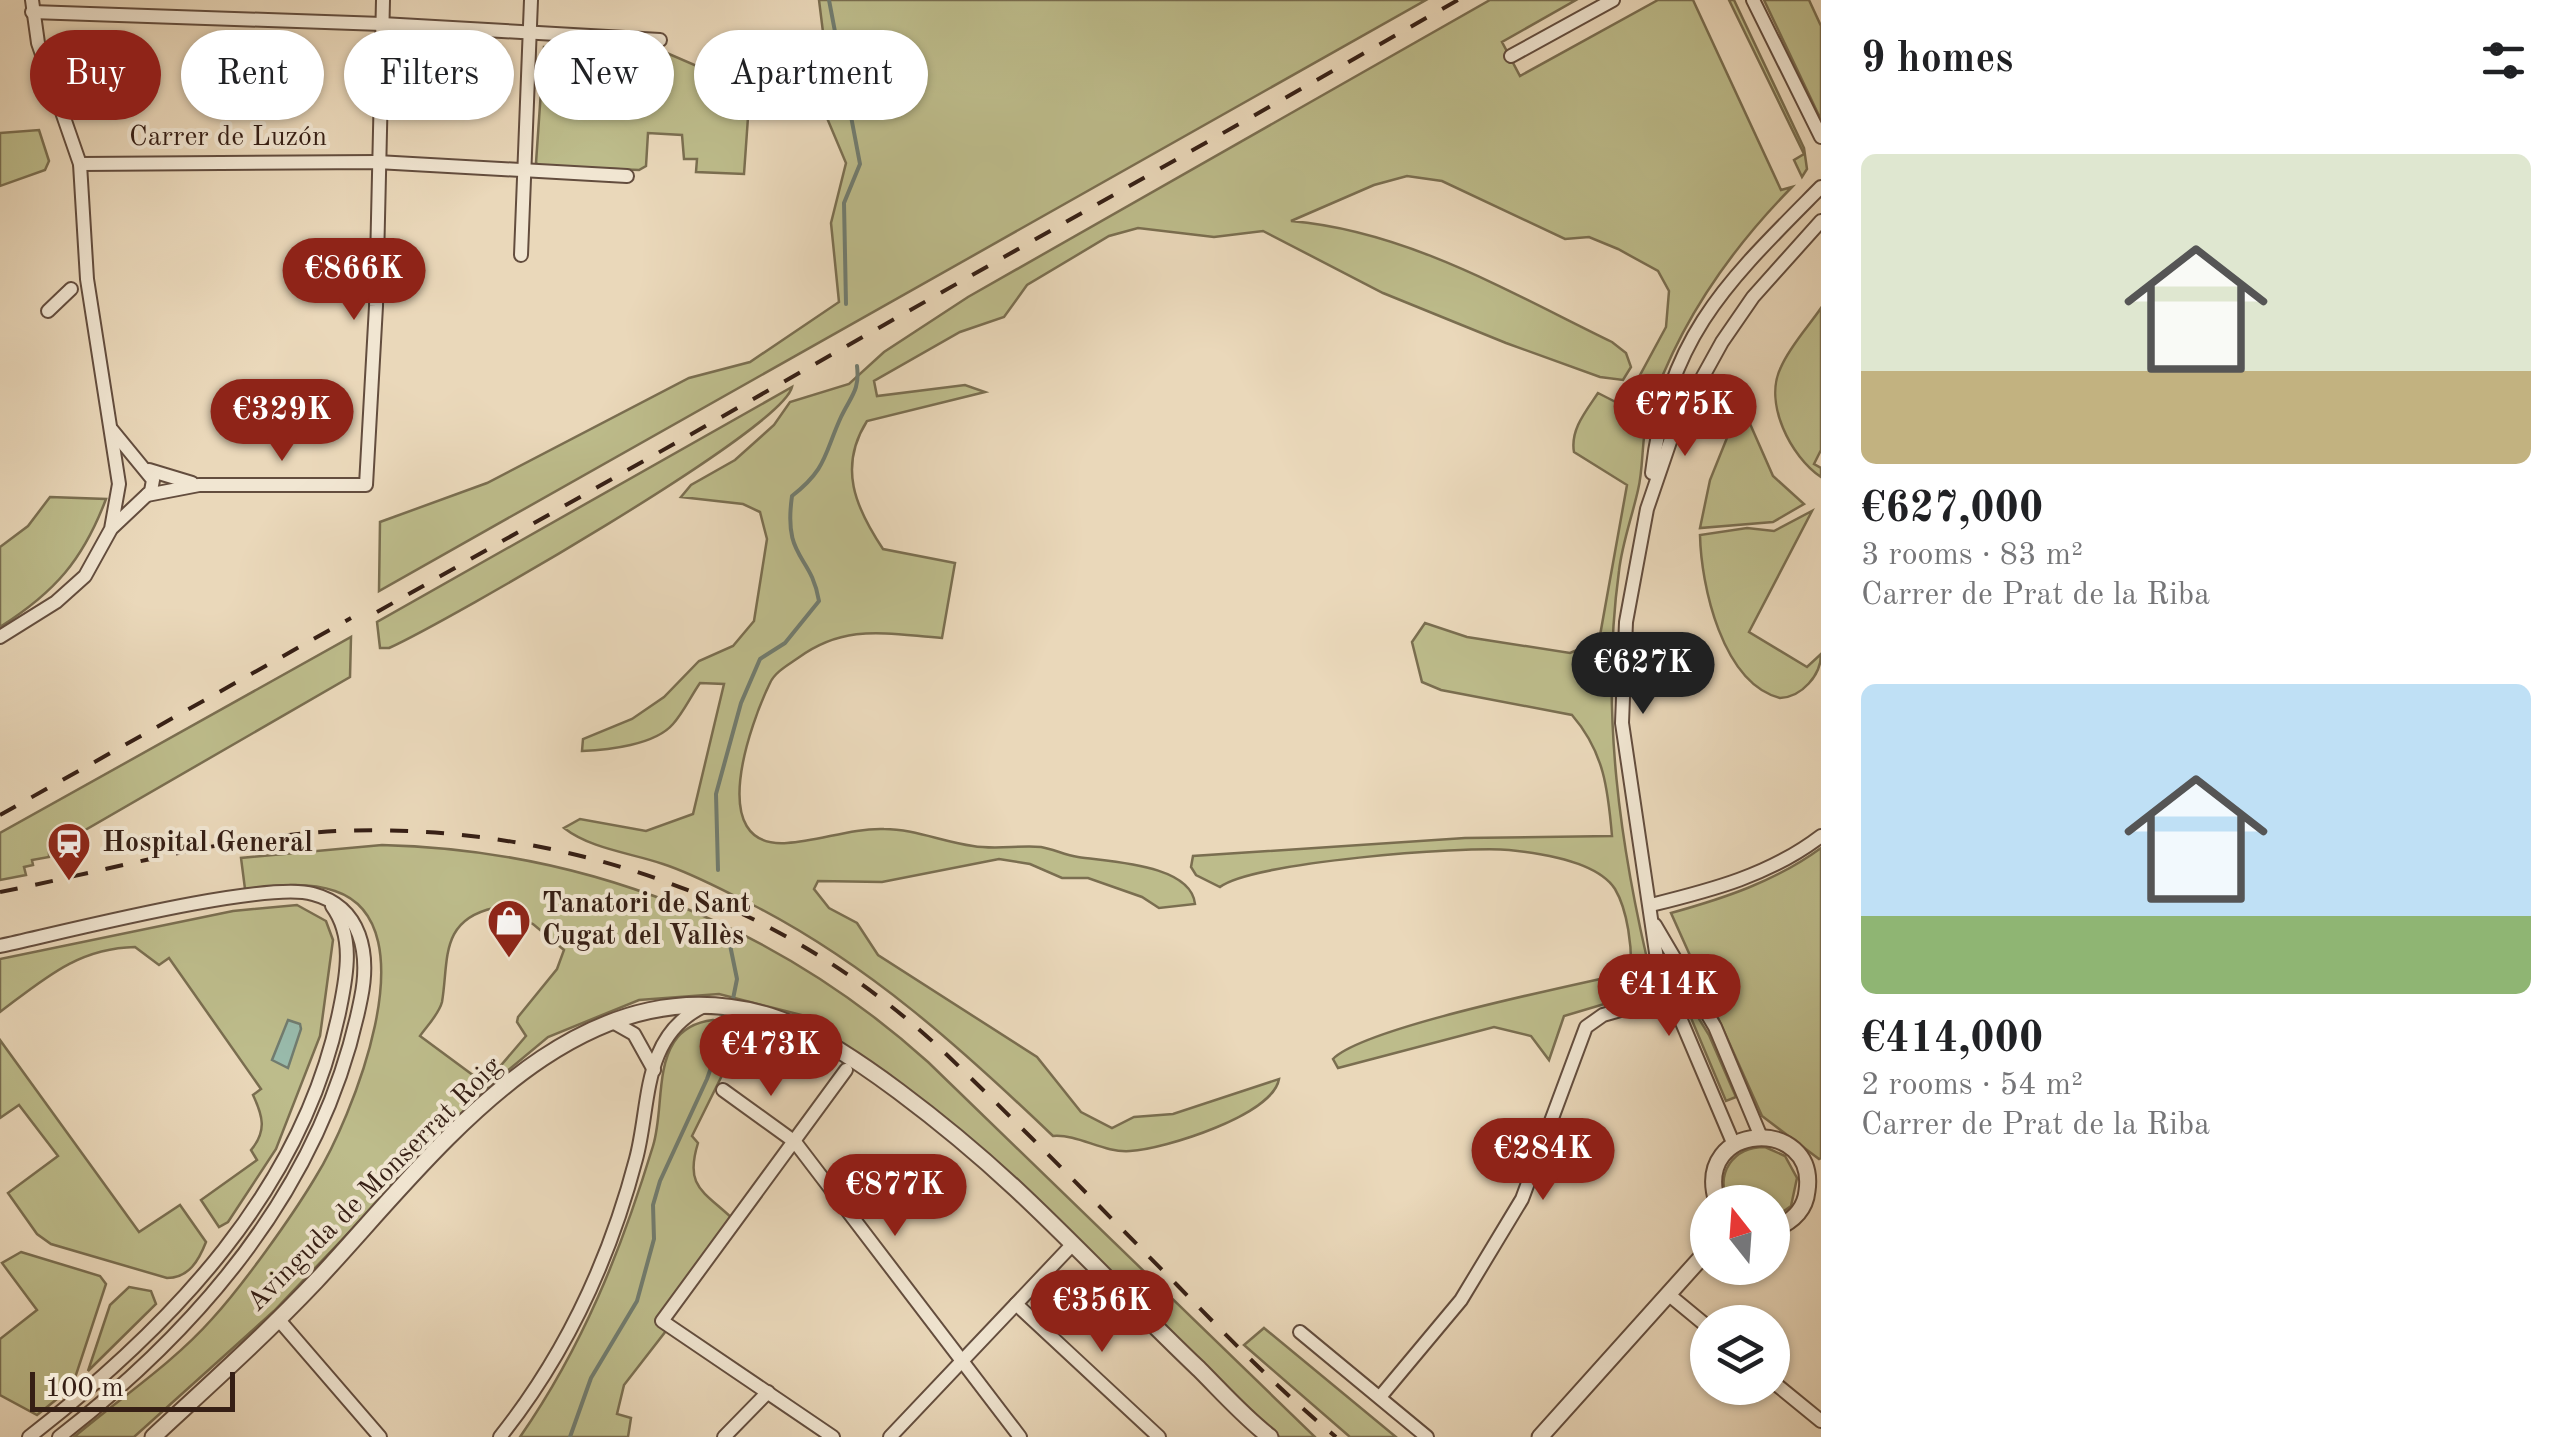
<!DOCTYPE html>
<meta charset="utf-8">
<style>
body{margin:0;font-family:"Old Standard TT",serif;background:#f2f2f2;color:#202124;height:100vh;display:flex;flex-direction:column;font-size:38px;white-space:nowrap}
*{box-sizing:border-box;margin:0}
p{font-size:32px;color:#757577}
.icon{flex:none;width:55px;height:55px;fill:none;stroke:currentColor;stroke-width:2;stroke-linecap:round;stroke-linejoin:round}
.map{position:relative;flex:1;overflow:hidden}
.details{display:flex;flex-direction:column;background:#fff;width:750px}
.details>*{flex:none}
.guide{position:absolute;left:30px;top:30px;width:950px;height:90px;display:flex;gap:20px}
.needle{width:65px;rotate:343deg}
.tools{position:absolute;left:1690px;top:1185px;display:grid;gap:20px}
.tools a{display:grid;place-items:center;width:100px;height:100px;border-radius:50%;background:#fff;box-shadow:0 2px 8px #0004;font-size:50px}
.scale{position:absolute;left:30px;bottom:25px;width:205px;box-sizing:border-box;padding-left:10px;border:5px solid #361f15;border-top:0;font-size:28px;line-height:35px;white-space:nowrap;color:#361f15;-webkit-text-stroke:8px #f1e6d2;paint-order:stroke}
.price{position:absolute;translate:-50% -85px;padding:0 22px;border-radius:35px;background:#8f2418;color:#fff;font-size:32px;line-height:65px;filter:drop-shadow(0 2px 5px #0008)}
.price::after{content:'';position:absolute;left:50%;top:60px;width:30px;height:22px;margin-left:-15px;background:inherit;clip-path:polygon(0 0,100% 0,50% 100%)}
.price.on{background:#222;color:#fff}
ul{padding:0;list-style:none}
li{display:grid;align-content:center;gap:20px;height:530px;padding:0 40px}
li span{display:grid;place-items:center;height:310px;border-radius:15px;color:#555}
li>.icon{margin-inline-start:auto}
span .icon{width:180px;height:180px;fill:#fffc;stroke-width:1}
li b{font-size:42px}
h2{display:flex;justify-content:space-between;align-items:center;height:120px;padding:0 40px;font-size:42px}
.tag{padding:0 35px;border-radius:45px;background:#fff;box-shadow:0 2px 8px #0004;font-size:35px;line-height:90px}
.tag.on{background:#8f2418;color:#fff}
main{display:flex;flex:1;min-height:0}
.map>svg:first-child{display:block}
.green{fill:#bdbc8b;stroke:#7a6e50;stroke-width:2.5;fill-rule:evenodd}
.water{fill:#98baab;stroke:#717c6f;stroke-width:2.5}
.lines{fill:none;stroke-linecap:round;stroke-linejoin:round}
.stream{stroke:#717c6f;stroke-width:4}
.minor-casing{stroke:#634d3e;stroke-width:16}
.tertiary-casing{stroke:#634d3e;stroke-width:19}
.minor{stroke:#f1e6d2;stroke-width:12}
.tertiary{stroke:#f1e6d2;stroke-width:15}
.rail{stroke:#361f15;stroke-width:4;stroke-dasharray:18 18;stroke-linecap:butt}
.labels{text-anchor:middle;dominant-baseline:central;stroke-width:8;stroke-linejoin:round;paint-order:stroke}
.street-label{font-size:28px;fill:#361f15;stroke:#f1e6d2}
.poi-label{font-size:28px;font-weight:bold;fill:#361f15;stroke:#f1e6d2;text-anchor:start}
</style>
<main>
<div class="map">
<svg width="1821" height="1437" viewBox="0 0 1821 1437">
<rect width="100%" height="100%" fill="#ead8ba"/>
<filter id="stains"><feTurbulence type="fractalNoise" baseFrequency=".002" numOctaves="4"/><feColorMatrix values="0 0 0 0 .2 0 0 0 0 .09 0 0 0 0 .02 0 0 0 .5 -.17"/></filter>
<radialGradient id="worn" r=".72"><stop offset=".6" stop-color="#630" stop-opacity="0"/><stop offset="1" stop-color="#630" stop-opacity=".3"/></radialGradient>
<!-- green -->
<g class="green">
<path d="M819 0H1426L379 591 380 522 487 483 689 378 750 362 839 302 831 223 846 163 819 99 823 32Z"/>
<path d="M1490 0H1576L1502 42 1520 76 1658 0H1693L1781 190 1792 187C1728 252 1676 328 1648 415 1641 439 1644 466 1638 490 1632 517 1622 544 1619 571 1600 710 1620 849 1653 984L1641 993 1564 1016 1549 1060 1531 1036 1494 1027 1338 1068 1333 1059C1364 1027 1576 985 1631 972 1632 948 1628 911 1615 889 1597 861 1539 853 1509 850 1462 846 1253 862 1220 887L1196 875 1191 867 1193 856 1465 838 1612 836C1608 789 1604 752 1572 715L1441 690 1422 682 1412 642 1425 623 1467 637 1570 653 1599 641 1627 485 1574 452C1570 430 1586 411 1598 393L1647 418 1639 377 1666 327 1669 291 1658 271 1618 249 1589 237 1565 239 1442 181 1407 176 1374 185 1291 221C1407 231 1509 292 1612 342L1626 353 1631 367 1623 380 1600 377 1506 343 1383 293 1263 231 1214 237 1138 228 1109 236 1027 285 1004 317 960 332 874 381 877 396 965 385 985 392 867 421C838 467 855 507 883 549L955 563 942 638C886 634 846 623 798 658 788 665 775 672 770 683 751 722 704 849 787 843 820 841 851 828 884 829 914 829 943 842 973 846 995 850 1019 845 1041 847 1053 849 1065 855 1078 857 1109 862 1191 864 1195 904L1159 908 1142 897 1088 878H1062L1030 864 999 859 882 882 818 881 814 889 829 908 857 923 878 955 1037 1057 1081 1112 1112 1128 1134 1117 1173 1114 1279 1079C1273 1115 1165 1149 1130 1151 1103 1153 1079 1134 1053 1136 961 1048 868 964 753 905 724 891 694 874 663 864 631 853 591 849 564 828L580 819 646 831 693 814 724 684 700 683C691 696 683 713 673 724 655 745 608 750 582 751L583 739 632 719 664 697 699 661 733 646 754 621 767 539 760 512 743 504 681 497 691 485 735 460 774 425 790 402 849 384 884 352 968 297Z"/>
<path d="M1729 0H1734L1804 148 1807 169 1802 177 1794 160 1804 154Z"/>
<path d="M1764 0H1809L1821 26V120Z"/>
<path d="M544 47 660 50 750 89 744 174 696 172 697 159H684L682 135 648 133 646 166 639 170 540 166 536 163Z"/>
<path d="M39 130 49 161 45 170 0 186V133Z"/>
<path d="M1821 308V450L1814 464 1821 468V477C1791 457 1763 403 1781 367 1790 346 1808 327 1821 308Z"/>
<path d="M792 387C782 430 446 622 389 648H380L377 622Z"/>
<path d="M1741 415 1747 417 1773 476 1804 504 1773 522 1700 528 1710 480 1735 418Z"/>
<path d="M50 497 106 499C83 560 55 592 0 627V547L28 526Z"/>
<path d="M1812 511 1749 632 1807 667 1821 654C1821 675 1802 697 1780 698 1722 683 1701 585 1700 535L1747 528 1774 531Z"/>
<path d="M351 637 350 677 49 851V857L32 860 33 865 24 867 26 875 0 880V833Z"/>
<path d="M382 845C587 850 776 925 928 1062L1315 1437H1279L1206 1372 967 1137 805 1016 719 994 639 1000 548 1037 488 1087 274 1311 134 1437H74C119 1399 173 1363 212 1319 243 1285 291 1218 315 1178 350 1122 433 924 335 891 306 881 275 886 245 889L241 858ZM494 908 533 924 564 950 557 969 518 1017 517 1022 526 1036 485 1084 420 1036C427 1026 439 1014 442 1002 449 961 439 920 494 908Z"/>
<path d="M1821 848V1158L1819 1159 1762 1116 1671 913C1725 898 1776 881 1821 848Z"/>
<path d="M297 905 326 921 333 940 320 1036 276 1149 228 1222 219 1227 201 1200 257 1160 251 1150C267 1131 263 1116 253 1095L261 1089 169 958 159 965 135 947C78 948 44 979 0 1012V959L233 911Z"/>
<path d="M1675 980 1709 1035 1736 1097 1726 1101Z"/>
<path d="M713 1020 746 1027 692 1136 698 1143C684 1188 704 1191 735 1221L664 1315 669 1327 624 1385 617 1414 631 1418 628 1437H520C583 1346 621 1251 653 1146 663 1114 656 1070 674 1042 683 1028 697 1022 713 1020Z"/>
<path d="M0 1040 139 1232 180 1205 206 1242C199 1260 189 1278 167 1278L51 1244 37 1234 8 1193 58 1156 19 1105 0 1118Z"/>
<path d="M1765 1147 1785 1156 1797 1178 1791 1206 1773 1219 1772 1202H1728C1715 1173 1733 1147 1765 1147Z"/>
<path d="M21 1252 100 1276 106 1284 72 1387 37 1415 0 1395V1339L37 1310 2 1263Z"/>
<path d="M129 1287 151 1291 156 1304 88 1371 110 1305Z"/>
<path d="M1264 1328 1396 1437H1350L1244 1345Z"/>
</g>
<!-- water -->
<path class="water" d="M288 1020 300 1024 301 1029 288 1068 272 1060Z"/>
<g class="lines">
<!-- stream -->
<g class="stream">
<path d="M829 0 860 164 844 203 846 304"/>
<path d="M718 870 716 794 741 703 760 659 785 643 819 601C811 553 783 560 792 496 827 469 824 454 841 417 851 396 860 390 857 366"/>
<path d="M729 940 737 979 732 1004"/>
<path d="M570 1437 591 1378 637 1301 654 1239 653 1205 660 1181 707 1079 730 1014"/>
</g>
<defs>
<g id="minor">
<path d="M1753 0 1821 137"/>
<path d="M32 12 382 24 660 40"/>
<path d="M1511 56 1613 0"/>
<path d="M80 164 377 162 627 176"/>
<path d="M521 255 531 0"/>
<path d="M48 311 71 289"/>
<path d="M112 430 153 480 151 491 113 527"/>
<path d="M149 470 192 483"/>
<path d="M1652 473C1668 335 1728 281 1821 187"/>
<path d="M147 495 199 485H366L376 306 383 0"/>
<path d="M0 637 56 602 85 576 111 529 119 484 87 279 80 164 38 43 32 0"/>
<path d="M1651 905C1712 890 1770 875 1821 836"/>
<path d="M1655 925 1715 1027 1761 1137"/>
<path d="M0 946C60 933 265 880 313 894 362 907 370 954 361 998 325 1181 204 1325 59 1437"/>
<path d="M611 1021 634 1034 654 1070"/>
<path d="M723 1090 795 1142 1020 1437"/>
<path d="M1734 1145 1658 966 1622 723 1626 622 1647 509 1675 427 1722 342 1753 297 1821 221"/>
<path d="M1668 1294 1708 1327"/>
<path d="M1016 1304 1159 1437"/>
<path d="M279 1320 380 1437"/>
<path d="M1300 1332 1427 1437"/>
<path d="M1772 1381 1821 1421"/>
<path d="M1380 1397 1461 1300 1522 1199 1586 1027 1603 1015 1673 995"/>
<path d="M29 1437C171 1327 304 1189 340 1008 347 974 354 936 332 906"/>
<path d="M500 1437C566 1354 609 1262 636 1159 645 1126 645 1086 658 1055 667 1033 683 1016 704 1006"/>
<path d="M724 1437 768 1392"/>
<path d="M833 1437 662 1321 846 1070"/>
<path d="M890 1437 1071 1246"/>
</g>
<g id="tertiary">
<path d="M1717 1202C1692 1121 1818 1116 1807 1191 1805 1211 1790 1223 1772 1230"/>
<path d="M153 1437C208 1386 264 1336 316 1281 433 1156 573 957 770 1016 841 1038 960 1137 1016 1189 1078 1247 1137 1310 1199 1369 1222 1392 1244 1417 1270 1437"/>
<path d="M1540 1437 1708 1250"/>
</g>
</defs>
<!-- minor casing -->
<use href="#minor" class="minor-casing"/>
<!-- tertiary casing -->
<use href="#tertiary" class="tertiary-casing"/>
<!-- minor -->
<use href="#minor" class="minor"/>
<!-- tertiary -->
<use href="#tertiary" class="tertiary"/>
<!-- rail -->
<g class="rail">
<path d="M377 612 1458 0"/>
<path d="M0 815 351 618"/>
<path d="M0 892C111 870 225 836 338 831 559 822 785 900 946 1054 1025 1130 1101 1208 1178 1286 1229 1338 1280 1391 1336 1437"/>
</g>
</g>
<!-- icons -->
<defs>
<symbol id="station-pin" viewBox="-11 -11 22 30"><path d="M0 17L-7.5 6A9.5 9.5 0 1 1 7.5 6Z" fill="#8f2418" stroke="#f1e6d2"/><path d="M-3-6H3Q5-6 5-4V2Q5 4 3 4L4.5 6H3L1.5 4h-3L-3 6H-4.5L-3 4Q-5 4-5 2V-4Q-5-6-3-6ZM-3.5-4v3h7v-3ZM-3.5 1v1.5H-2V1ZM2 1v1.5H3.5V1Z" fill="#fff"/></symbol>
<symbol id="shop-pin" viewBox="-11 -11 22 30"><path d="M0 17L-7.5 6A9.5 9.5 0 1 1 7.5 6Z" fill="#8f2418" stroke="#f1e6d2"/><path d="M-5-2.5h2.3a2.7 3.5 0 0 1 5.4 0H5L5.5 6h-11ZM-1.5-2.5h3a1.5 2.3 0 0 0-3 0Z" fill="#fff"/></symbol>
</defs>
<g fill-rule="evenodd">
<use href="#station-pin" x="44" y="819" width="50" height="68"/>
<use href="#shop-pin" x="484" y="896" width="50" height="68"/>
</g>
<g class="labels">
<!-- street labels -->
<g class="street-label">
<text x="228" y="138">Carrer de Luzón</text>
<text transform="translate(375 1185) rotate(-45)">Avinguda de Monserrat Roig</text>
</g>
<!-- poi labels -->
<g class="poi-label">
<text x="102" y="844">Hospital General</text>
<text x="542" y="905">Tanatori de Sant<tspan x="542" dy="32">Cugat del Vallès</tspan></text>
</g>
</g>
<rect width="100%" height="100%" filter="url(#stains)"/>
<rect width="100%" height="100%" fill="url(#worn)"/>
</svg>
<div class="tools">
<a><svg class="needle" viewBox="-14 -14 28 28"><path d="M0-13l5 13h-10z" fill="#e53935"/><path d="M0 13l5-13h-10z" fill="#757577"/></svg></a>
<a><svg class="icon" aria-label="layers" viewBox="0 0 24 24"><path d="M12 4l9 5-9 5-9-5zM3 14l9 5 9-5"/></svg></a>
</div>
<div class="scale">100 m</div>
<b class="price" style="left:354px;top:323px">€866K</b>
<b class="price" style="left:1685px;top:459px">€775K</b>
<b class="price" style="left:282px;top:464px">€329K</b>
<b class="price on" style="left:1643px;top:717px">€627K</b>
<b class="price" style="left:1669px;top:1039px">€414K</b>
<b class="price" style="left:771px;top:1099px">€473K</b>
<b class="price" style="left:1543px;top:1203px">€284K</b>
<b class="price" style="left:895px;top:1239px">€877K</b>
<b class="price" style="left:1102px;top:1355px">€356K</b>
<div class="guide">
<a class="tag on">Buy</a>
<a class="tag">Rent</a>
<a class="tag">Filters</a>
<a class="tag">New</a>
<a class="tag">Apartment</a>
</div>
</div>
<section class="details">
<h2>9 homes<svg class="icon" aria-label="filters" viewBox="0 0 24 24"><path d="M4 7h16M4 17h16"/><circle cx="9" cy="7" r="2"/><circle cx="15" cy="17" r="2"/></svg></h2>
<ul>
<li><span style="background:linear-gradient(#dfe7d0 70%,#c2b280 0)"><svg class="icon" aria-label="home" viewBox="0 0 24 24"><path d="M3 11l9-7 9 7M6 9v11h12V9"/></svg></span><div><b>€627,000</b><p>3 rooms · 83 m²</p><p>Carrer de Prat de la Riba</p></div></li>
<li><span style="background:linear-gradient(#bfe0f5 75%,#8fb573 0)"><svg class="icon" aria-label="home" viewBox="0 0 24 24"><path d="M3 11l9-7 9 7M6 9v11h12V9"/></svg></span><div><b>€414,000</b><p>2 rooms · 54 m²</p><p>Carrer de Prat de la Riba</p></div></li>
</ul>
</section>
</main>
